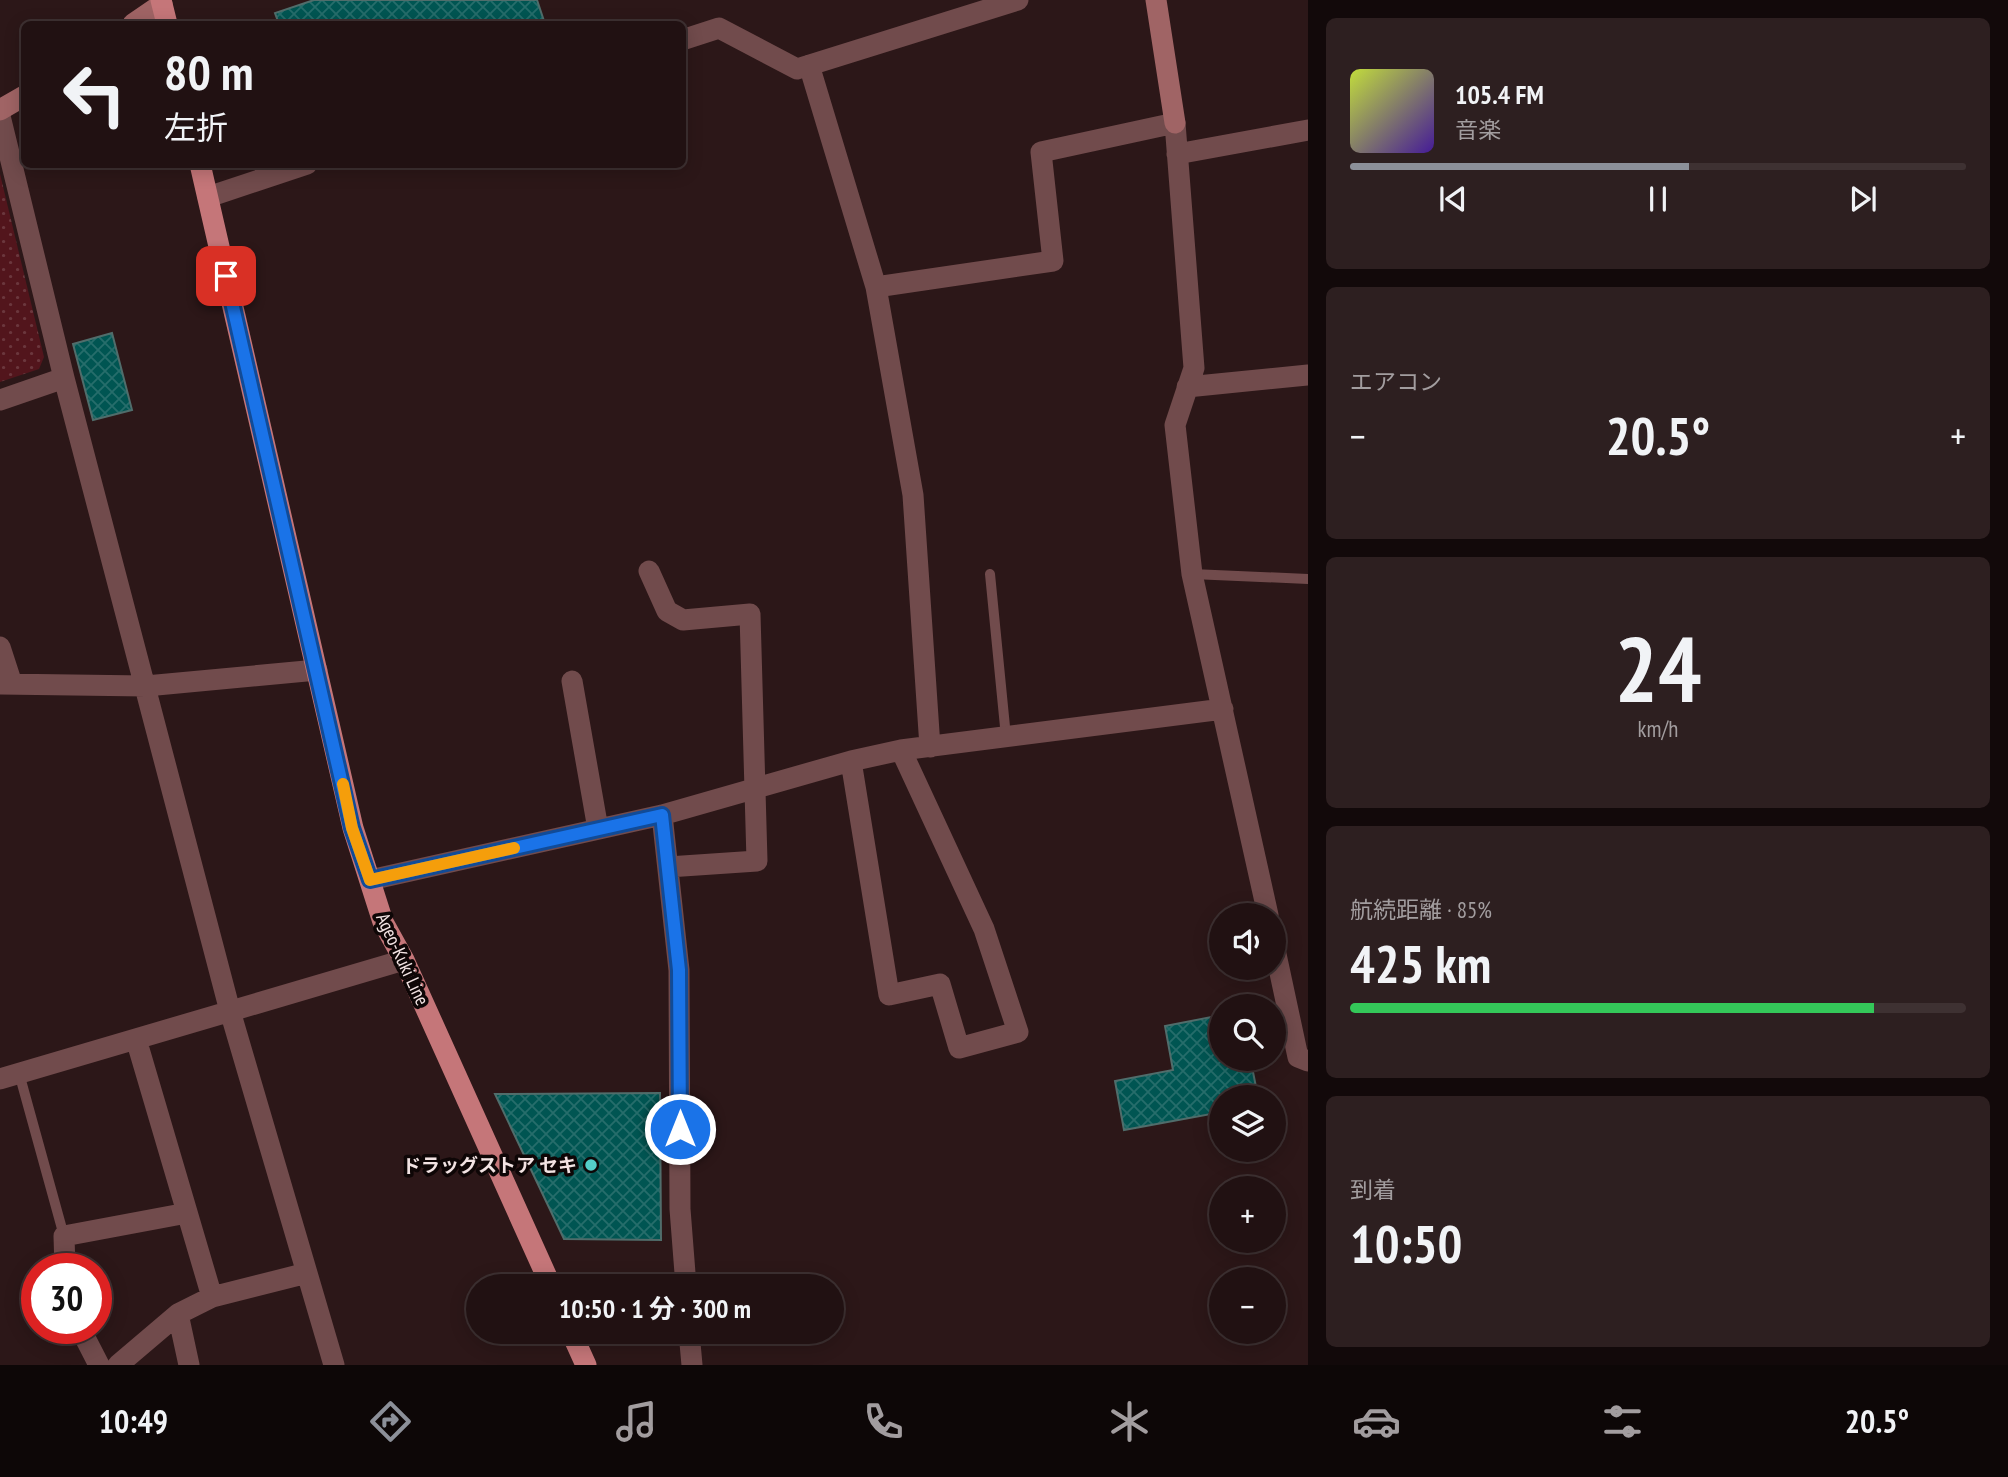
<!DOCTYPE html>
<html lang="ja">
<head>
<meta charset="utf-8">
<style>
  body { margin:0; font-family:"PT Sans Narrow","Noto Sans JP",sans-serif; background:#2d1f20; color:#f1f3f6; height:100vh; display:flex; flex-direction:column; font-size:26px; white-space:nowrap }
  * { box-sizing:border-box; margin:0 }
  p { font-size:23px; color:#a29d9f }
  .icon { flex:none; width:38px; height:38px; fill:none; stroke:currentColor; stroke-width:2; stroke-linecap:round; stroke-linejoin:round }
  .map { position:relative; flex:1; overflow:hidden }
  .details { display:flex; flex-direction:column; gap:18px; padding:18px; background:#12090a; width:700px }
  .details>* { flex:none }
  .guide { position:absolute; left:21px; top:21px; width:665px; height:147px; border-radius:10px; box-shadow:0 4px 18px #0003,0 0 0 2px #3e3132; background:#211112; color:#f1f3f6; overflow:hidden }
  .fabs { position:absolute; left:1209px; top:903px; display:grid; gap:14px }
  .fabs a { display:grid; place-items:center; width:77px; height:77px; border-radius:50%; background:#211112; box-shadow:0 4px 18px #0003,0 0 0 2px #3e3132; font-size:35px }
  .speed { position:absolute; left:21px; top:1253px; display:flex; gap:14px; font-size:35px; font-weight:700; text-align:center }
  .speed>* { display:grid; place-content:center; width:91px; height:91px; border-radius:50%; background:#211112; box-shadow:0 4px 18px #0003,0 0 0 2px #3e3132; line-height:1 }
  .speed .limit { border:10px solid #d22; background:#fff; color:#111 }
  .pin { position:absolute; display:grid; place-items:center; width:60px; height:60px; color:#fff; margin:-30px; border-radius:14px; box-shadow:0 4px 10px #0006 }
  .me { position:absolute; width:77px; margin:-38px; rotate:0deg; stroke-linejoin:round; filter:drop-shadow(0 0 5px #0008) }
  .turn { display:flex; align-items:center; gap:24px; height:147px; padding:0 28px; font-size:32px }
  .turn .icon { width:91px; height:91px; stroke-width:2.5 }
  .turn b { display:block; font-size:49px; line-height:60px }
  .big { font-size:52px; font-weight:700; line-height:1.1 }
  .details .tile { flex:1; display:flex; flex-direction:column; justify-content:center; gap:10px; min-width:0; padding:0 24px; border-radius:10px; background:#2d1f20 }
  .details .dial { align-items:center; gap:0 }
  .dial b { font-size:91px; line-height:1 }
  .song { display:flex; align-items:center; gap:21px }
  .cover { width:84px; height:84px; border-radius:10px; background:linear-gradient(135deg,hsl(70 70% 55%),hsl(260 70% 35%)) }
  .played { height:7px; border-radius:4px; background:linear-gradient(90deg,#8c9099 55%,#3e3132 55%) }
  .keys { display:flex; justify-content:space-around; direction:ltr }
  .heat { display:flex; justify-content:space-between; align-items:center; font-size:38px; direction:ltr }
  .charge { height:10px; border-radius:5px; background:linear-gradient(90deg,#34c759 85%,#3e3132 0) }
  .trip { position:absolute; left:466px; top:1274px; width:378px; height:70px; border-radius:35px; background:#211112; box-shadow:0 4px 18px #0003,0 0 0 2px #3e3132; font-weight:700; line-height:70px; text-align:center }
  .menu { display:flex; height:112px; justify-content:space-around; align-items:center; background:#0d0707; color:#a29d9f }
  .menu .icon { width:49px; height:49px }
  .menu .active { color:#8c9099 }
  .menu b { font-size:32px; color:#f1f3f6 }
  main { display:flex; flex:1; min-height:0 }
  .map>svg:first-child { display:block }
</style>
</head>
<body>
<main>
<div class="map">
<svg width="1308" height="1365" viewBox="0 0 1308 1365">
  <defs>
    <pattern id="park-dots" width="8" height="8" patternUnits="userSpaceOnUse" patternTransform="scale(1.75)"><rect width="8" height="8" fill="#52151c"/><path d="M2 2h.1M6 6h.1" fill="none" stroke="#6b373d" stroke-width="1.8" stroke-linecap="round"/></pattern>
    <pattern id="building-cross-hatch" width="8" height="8" patternUnits="userSpaceOnUse" patternTransform="scale(1.75)"><rect width="8" height="8" fill="#005552"/><path d="M0 0l8 8M0 8l8-8" fill="none" stroke="#266d6b"/></pattern>
  </defs>
  <rect width="100%" height="100%" fill="#2c1718"/>
  <!-- park -->
  <path fill="url(#park-dots)" d="M0 174 44 357 39 369 0 382Z"/>
  <!-- building -->
  <path fill="url(#building-cross-hatch)" stroke="#506d6b" stroke-width="2" d="M314 0H537L545 24H279L275 13Z
    M112 333 132 410 93 420 73 344Z
    M1222 1015V1059H1268L1269 1064 1252 1067 1258 1097H1222V1112L1124 1130 1115 1081 1173 1070 1165 1026Z
    M660 1093 661 1240 564 1239 495 1094Z"/>
  <g fill="none" stroke-linecap="round" stroke-linejoin="round">
    <!-- lane -->
    <path stroke="#714b4c" stroke-width="10" d="M990 574 1006 737
      M1192 574 1308 579
      M19 1073 64 1236"/>
    <!-- street -->
    <path stroke="#714b4c" stroke-width="21" d="M682 40 719 28 797 69 1018 0
      M809 65 876 287 913 495 930 747
      M0 116 64 378 230 1011 334 1365
      M1177 154 1308 130
      M208 197 307 164
      M876 287 1053 261 1041 152 1175 123 1194 368 1175 425 1192 574 1268 915
      M1187 387 1308 375
      M0 400 64 378
      M649 571 667 611 683 620 750 614 757 861 668 867
      M0 647 12 684
      M572 681 598 829
      M0 684 146 686 317 670
      M851 761 889 995 940 984 959 1048 1018 1032 984 929 901 750
      M662 815 679 970 680 1209 686 1286
      M370 880 662 815 851 761 901 750 1223 709
      M1274 945 1298 1057 1308 1061
      M136 1039 212 1297
      M0 1079 404 960
      M65 1269 64 1236 187 1213
      M178 1314 189 1365
      M80 1328 99 1365
      M689 1332 692 1365
      M118 1365 178 1314 212 1297 307 1273"/>
    <!-- secondary -->
    <path stroke="#a06465" stroke-width="21" d="M1156 0 1175 123
      M133 24 162 4
      M0 110 24 96"/>
    <!-- primary -->
    <path stroke="#c57679" stroke-width="21" d="M161 0 167 24
      M200 164 353 828 383 922 404 960 551 1286
      M571 1332 586 1365"/>
  </g>
  <g fill="none" stroke-linecap="round" stroke-linejoin="round">
    <!-- route casing -->
    <g stroke="#114b97" stroke-width="18">
      <path id="route" d="M226 276 352 828 370 880 662 815 679 970 680 1129"/>
    </g>
    <!-- route -->
    <use href="#route" stroke="#1a73e8" stroke-width="12"/>
    <!-- slow -->
    <path stroke="#f59e0b" stroke-width="12" d="M343 784 352 828 370 880 514 848"/>
  </g>
  <!-- markers -->
  <circle fill="#54cdc8" stroke="#0e0606" stroke-width="2.5" cx="591" cy="1165" r="7"/>
  <g text-anchor="middle" stroke-width="7" stroke-linejoin="round" paint-order="stroke">
    <!-- street labels -->
    <g font-size="19" fill="#f2e3e3" stroke="#0e0606">
      <text transform="translate(403 959) rotate(65)" y="7">Ageo-Kuki Line</text>
    </g>
    <!-- poi labels -->
    <g font-size="19" font-weight="bold" fill="#f2e3e3" stroke="#0e0606" text-anchor="end">
      <text x="577" y="1172">ドラッグストア セキ</text>
    </g>
  </g>
</svg>
<div class="fabs">
<a><svg class="icon" aria-label="sound" viewBox="0 0 24 24"><path d="M4 9h4l5-4v14l-5-4H4zM17 9q2 3 0 6"/></svg></a>
<a><svg class="icon" aria-label="search" viewBox="0 0 24 24"><circle cx="10" cy="10" r="6"/><path d="M15 15l6 6"/></svg></a>
<a><svg class="icon" aria-label="layers" viewBox="0 0 24 24"><path d="M12 4l9 5-9 5-9-5zM3 14l9 5 9-5"/></svg></a>
<a>+</a>
<a>−</a>
</div>
<div class="speed"><div class="limit">30</div></div>
<div class="pin" style="left:226px;top:276px;background:#d93025"><svg class="icon" aria-label="arrive" viewBox="0 0 24 24"><path d="M6 21V4h12l-3 4 3 4H6"/></svg></div>
<svg class="me" style="left:680px;top:1129px" viewBox="-20 -20 40 40"><circle r="17" fill="#1a73e8" stroke="#fff" stroke-width="3"/><path d="M0-11L8 9 0 5-8 9z" fill="#fff"/></svg>
<div class="trip">10:50 · 1 分 · 300 m</div>
<div class="guide">
<div class="turn"><svg class="icon" aria-label="left" viewBox="0 0 24 24"><path d="M17 20v-9H6M10 6l-5 5 5 5"/></svg><div><b>80 m</b>左折</div></div>
</div>
</div>
<section class="details">
<div class="tile">
<div class="song"><i class="cover"></i><div><b>105.4 FM</b><p>音楽</p></div></div>
<div class="played"></div>
<div class="keys"><svg class="icon" aria-label="previous" viewBox="0 0 24 24"><path d="M18 5L8 12l10 7zM5 5v14"/></svg><svg class="icon" aria-label="pause" viewBox="0 0 24 24"><path d="M8 5v14M16 5v14"/></svg><svg class="icon" aria-label="next" viewBox="0 0 24 24"><path d="M6 5l10 7-10 7zM19 5v14"/></svg></div>
</div>
<div class="tile"><p>エアコン</p>
<div class="heat"><a>−</a><b class="big">20.5°</b><a>+</a></div>
</div>
<div class="tile dial"><b>24</b><p>km/h</p></div>
<div class="tile"><p>航続距離 · 85%</p><b class="big">425 km</b><div class="charge"></div></div>
<div class="tile"><p>到着</p><b class="big">10:50</b></div>
</section>
</main>
<nav class="menu">
<b>10:49</b>
<svg class="icon active" aria-label="directions" viewBox="0 0 24 24"><path d="M12 3l9 9-9 9-9-9zM9 14v-3h6M13 9l2 2-2 2"/></svg>
<svg class="icon" aria-label="music" viewBox="0 0 24 24"><path d="M9 18V5l10-2v13"/><circle cx="6" cy="18" r="3"/><circle cx="16" cy="16" r="3"/></svg>
<svg class="icon" aria-label="phone" viewBox="0 0 24 24"><path d="M5 4h4l2 5-3 2q2 4 5 5l2-3 5 2v4C11 20 4 13 5 4z"/></svg>
<svg class="icon" aria-label="climate" viewBox="0 0 24 24"><path d="M12 3v18M4 7l16 10M4 17L20 7"/></svg>
<svg class="icon" aria-label="car" viewBox="0 0 24 24"><path d="M5 17H2v-5l4-1 3-4h7l3 4 3 1v5h-3M9 17h6M6 11h13"/><circle cx="7" cy="17" r="2"/><circle cx="17" cy="17" r="2"/></svg>
<svg class="icon" aria-label="filters" viewBox="0 0 24 24"><path d="M4 7h16M4 17h16"/><circle cx="9" cy="7" r="2"/><circle cx="15" cy="17" r="2"/></svg>
<b>20.5°</b>
</nav>
</body>
</html>
